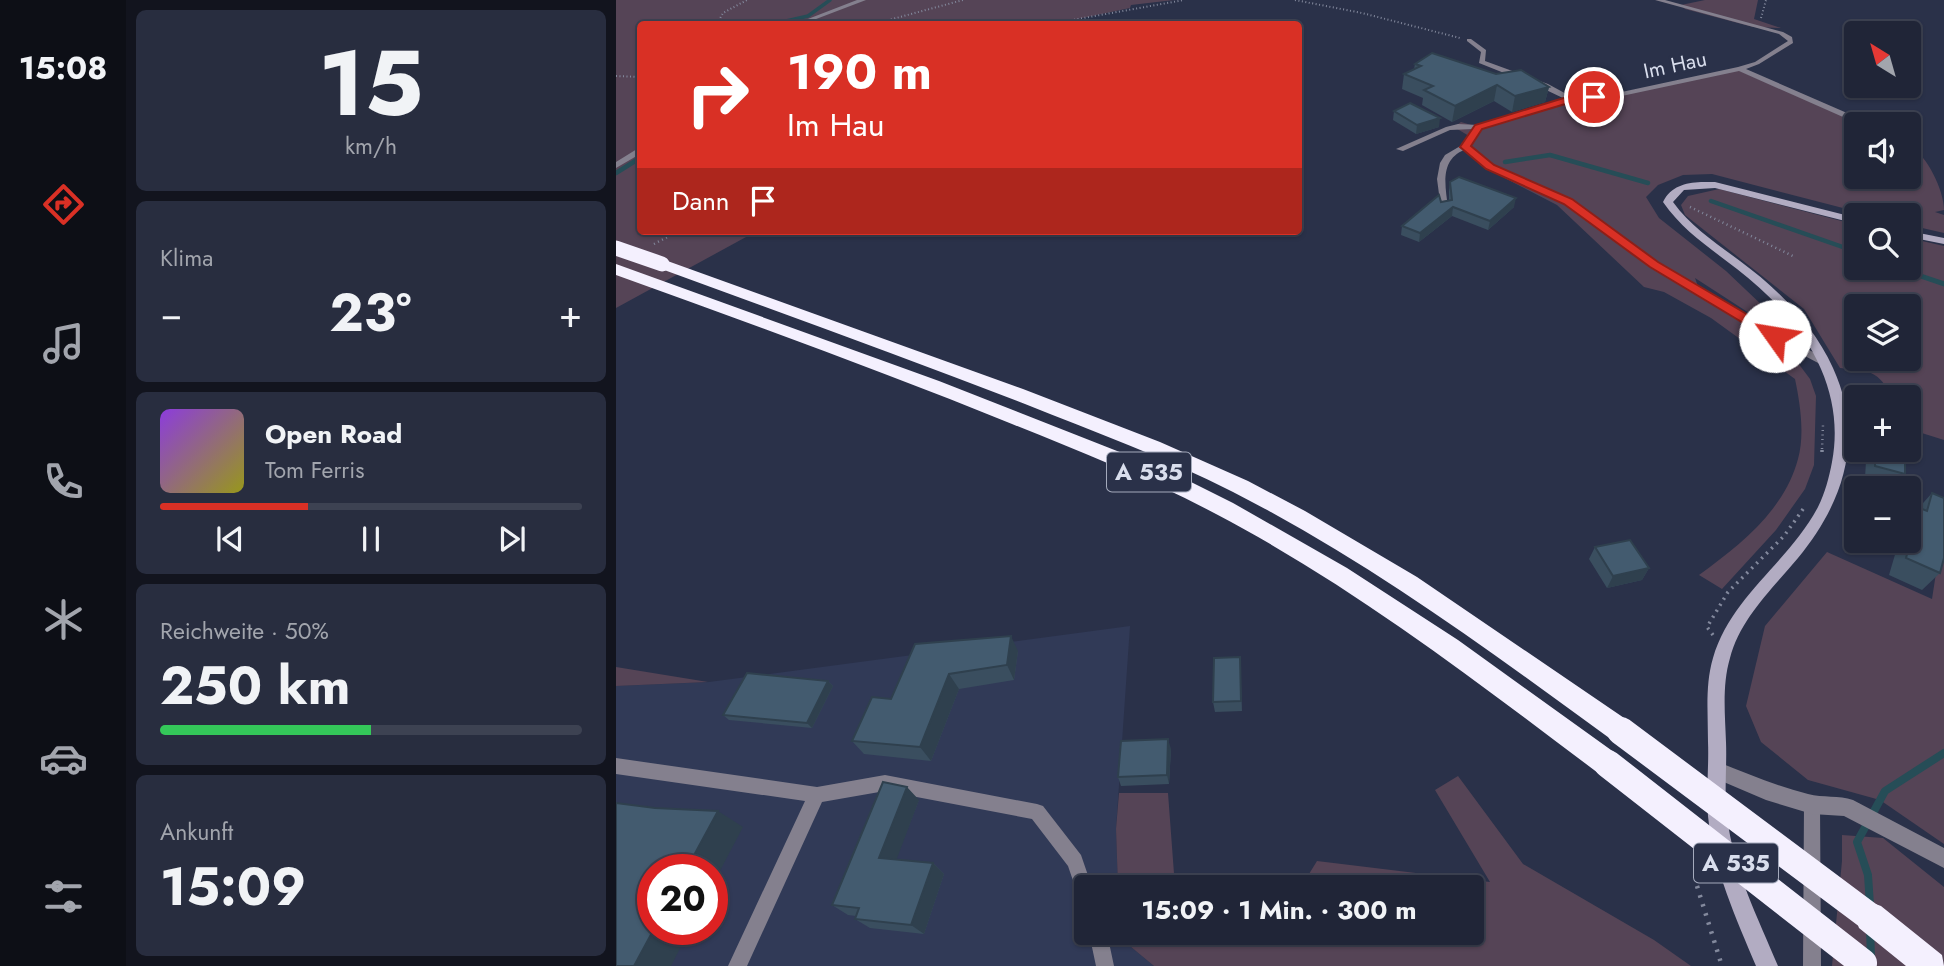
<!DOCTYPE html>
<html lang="de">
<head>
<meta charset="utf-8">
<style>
  body { margin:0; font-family:Jost,sans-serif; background:#282d3f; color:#f1f3f6; height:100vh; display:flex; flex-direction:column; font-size:26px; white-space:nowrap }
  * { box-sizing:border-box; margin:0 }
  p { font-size:23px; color:#a2a5ad }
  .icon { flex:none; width:38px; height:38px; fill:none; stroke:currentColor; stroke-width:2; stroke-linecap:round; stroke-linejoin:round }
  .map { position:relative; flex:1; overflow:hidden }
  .panel { display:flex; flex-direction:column; gap:10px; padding:10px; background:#12141e; width:490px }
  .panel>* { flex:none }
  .guide { position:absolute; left:21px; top:21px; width:665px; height:214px; border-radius:7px; box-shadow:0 2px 5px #0004,0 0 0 2px #3d4252; background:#d93025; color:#fff; overflow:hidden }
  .needle { width:46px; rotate:323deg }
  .tools { position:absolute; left:1228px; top:21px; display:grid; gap:14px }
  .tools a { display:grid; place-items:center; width:77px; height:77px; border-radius:7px; background:#202537; box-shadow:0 2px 5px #0004,0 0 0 2px #3d4252; font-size:35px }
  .speed { position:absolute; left:21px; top:854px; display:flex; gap:14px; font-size:35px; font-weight:700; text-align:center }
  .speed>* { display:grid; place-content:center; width:91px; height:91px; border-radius:50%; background:#202537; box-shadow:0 2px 5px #0004,0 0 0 2px #3d4252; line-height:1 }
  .speed .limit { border:10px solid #d22; background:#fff; color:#111 }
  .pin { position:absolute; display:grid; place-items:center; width:60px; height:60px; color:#fff; margin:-30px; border:4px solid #fff; border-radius:50%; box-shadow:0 2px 7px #0007 }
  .me { position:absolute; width:77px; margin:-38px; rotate:302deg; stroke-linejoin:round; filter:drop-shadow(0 0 5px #0008) }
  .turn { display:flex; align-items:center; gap:24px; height:147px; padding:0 35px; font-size:32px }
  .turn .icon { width:91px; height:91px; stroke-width:2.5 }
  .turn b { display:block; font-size:49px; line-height:60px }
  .then { display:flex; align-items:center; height:66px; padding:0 35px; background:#0003; gap:14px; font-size:26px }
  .big { font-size:52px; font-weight:700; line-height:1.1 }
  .panel .widget { flex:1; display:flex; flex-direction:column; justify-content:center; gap:10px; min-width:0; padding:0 24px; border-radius:10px; background:#282d3f }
  .panel .dial { align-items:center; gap:0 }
  .dial b { font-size:91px; line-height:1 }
  .song { display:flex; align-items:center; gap:21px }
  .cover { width:84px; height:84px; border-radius:10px; background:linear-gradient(135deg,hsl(270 70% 55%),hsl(60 70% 35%)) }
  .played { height:7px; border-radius:4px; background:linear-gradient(90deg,#d93025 35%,#3d4252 35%) }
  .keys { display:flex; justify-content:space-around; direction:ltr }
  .heat { display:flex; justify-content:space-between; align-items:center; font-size:38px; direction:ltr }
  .charge { height:10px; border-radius:5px; background:linear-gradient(90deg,#34c759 50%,#3d4252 0) }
  .trip { position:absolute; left:458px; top:875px; width:410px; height:70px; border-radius:7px; background:#202537; box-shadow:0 2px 5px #0004,0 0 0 2px #3d4252; font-weight:700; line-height:70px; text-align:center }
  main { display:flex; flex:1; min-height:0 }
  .tabs { display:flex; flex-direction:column; width:126px; justify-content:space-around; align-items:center; background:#0d0f16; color:#a2a5ad }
  .tabs .icon { width:49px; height:49px }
  .tabs .active { color:#d93025 }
  .tabs b { font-size:32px; color:#f1f3f6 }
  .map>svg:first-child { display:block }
</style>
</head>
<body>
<main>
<nav class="tabs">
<b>15:08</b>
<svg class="icon active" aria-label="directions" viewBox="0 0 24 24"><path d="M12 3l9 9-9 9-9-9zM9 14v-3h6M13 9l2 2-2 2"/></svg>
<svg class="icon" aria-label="music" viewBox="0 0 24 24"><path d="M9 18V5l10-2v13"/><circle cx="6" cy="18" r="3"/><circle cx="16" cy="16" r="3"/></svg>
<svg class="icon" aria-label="phone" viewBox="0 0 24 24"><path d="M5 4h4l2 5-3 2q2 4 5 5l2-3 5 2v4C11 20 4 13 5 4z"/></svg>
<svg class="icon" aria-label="climate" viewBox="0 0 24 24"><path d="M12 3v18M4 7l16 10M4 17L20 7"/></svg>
<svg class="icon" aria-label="car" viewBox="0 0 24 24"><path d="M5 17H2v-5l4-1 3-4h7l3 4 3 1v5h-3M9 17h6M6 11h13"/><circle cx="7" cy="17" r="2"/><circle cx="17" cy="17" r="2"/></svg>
<svg class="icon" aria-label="filters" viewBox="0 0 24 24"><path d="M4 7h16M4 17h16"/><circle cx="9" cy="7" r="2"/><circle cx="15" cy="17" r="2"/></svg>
</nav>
<section class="panel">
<div class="widget dial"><b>15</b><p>km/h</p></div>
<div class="widget"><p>Klima</p>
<div class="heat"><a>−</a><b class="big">23°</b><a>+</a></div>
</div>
<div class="widget">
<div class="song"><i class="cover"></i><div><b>Open Road</b><p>Tom Ferris</p></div></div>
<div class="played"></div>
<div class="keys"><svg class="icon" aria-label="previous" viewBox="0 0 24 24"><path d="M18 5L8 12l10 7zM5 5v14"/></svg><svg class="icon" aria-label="pause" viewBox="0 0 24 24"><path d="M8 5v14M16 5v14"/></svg><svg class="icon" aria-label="next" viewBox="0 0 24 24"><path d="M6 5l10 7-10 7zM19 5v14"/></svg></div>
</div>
<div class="widget"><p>Reichweite · 50%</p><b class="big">250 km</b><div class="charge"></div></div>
<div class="widget"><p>Ankunft</p><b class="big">15:09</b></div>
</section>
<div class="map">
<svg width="1328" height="966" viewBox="0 0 1328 966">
  <rect width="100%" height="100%" fill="#2a3149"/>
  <!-- built -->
  <path fill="#313a57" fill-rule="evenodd" d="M514 626 500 829 502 887H471V933H503V937L538 966H0V686L93 682ZM37 870H96V929H37Z"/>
  <!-- green -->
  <path fill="#554456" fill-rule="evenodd" d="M0 0H558L515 5 514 8 438 24H24V231H141L0 308Z
    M1089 0H1142L1138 19 1165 28 1137 27 1069 9 1065 5Z
    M1122 70 1245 124H1241V177H1293V146C1311 154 1328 191 1328 210L1319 212 1328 215V233L1293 225V215H1254L1096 174 1067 175 1042 185 1030 197 1043 218 1110 271 1169 327 1175 340 1079 278 1084 292 1173 351 1194 379 1200 396 1198 465 1189 489 1160 530 1106 589 1083 575C1124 545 1168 511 1182 459 1189 434 1184 403 1179 379L1095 318 1048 292 1028 287 941 205 871 169 845 143 858 139 838 127 845 122 862 127 870 122 950 102 1001 96Z
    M1103 189 1241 225V268H1293V238L1328 246V440L1293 429V397H1276C1262 370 1254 371 1224 368L1188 309 1069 215 1065 205 1072 196ZM1241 306H1293V359H1241Z
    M1328 521V844L1264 800 1192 780 1145 742 1130 706 1149 626 1211 552 1316 599Z
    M0 667 92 682 0 686Z
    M842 776 907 864 1038 940 1075 966H538L503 937V933H856V887H685L701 861 874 882 819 790Z
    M503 793H552L559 887H502L500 829Z
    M1226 835 1267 838 1328 887V966H1216L1226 861Z"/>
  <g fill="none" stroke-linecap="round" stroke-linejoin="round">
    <!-- stream-far3 -->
    <path stroke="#264d57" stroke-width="3.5" d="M157 24 192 16 214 0"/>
    <!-- stream-far2 -->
    <path stroke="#264d57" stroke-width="4.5" d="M889 162 934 155 1032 183
      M0 173 24 158
      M1095 201 1241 252"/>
    <!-- stream-far1 -->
    <path stroke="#264d57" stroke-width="5" d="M1281 268 1328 284"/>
    <!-- stream -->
    <path stroke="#264d57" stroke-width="8" d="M1254 905 1252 875 1241 842 1269 791 1328 753
      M1254 929 1255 957"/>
    <!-- path-far3 -->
    <path stroke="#83899d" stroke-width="2" stroke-dasharray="1 2.5" stroke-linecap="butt" d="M679 0 746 13 844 38
      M1145 18 1150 0
      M101 24 107 13 131 0
      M258 24 347 0
      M434 24 568 0
      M0 76 24 77"/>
    <!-- path-far2 -->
    <path stroke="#83899d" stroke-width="2.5" stroke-dasharray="1 3.5" stroke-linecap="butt" d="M1074 207 1177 256
      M38 244 63 231
      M1206 449 1207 425"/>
    <!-- path-far1 -->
    <path stroke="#83899d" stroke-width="3.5" stroke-dasharray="2 5" stroke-linecap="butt" d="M1206 452V447
      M1097 635 1091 627 1112 592 1168 536 1190 505"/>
    <!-- path -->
    <path stroke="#83899d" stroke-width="4.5" stroke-dasharray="2.5 7" stroke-linecap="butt" d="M1081 886 1105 963"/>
    <!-- lane -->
    <path fill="#84808e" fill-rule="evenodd" d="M241 0H250L187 24H179Z
      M1039 0H1049L1167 32 1176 37 1177 43 1143 64 1130 69 1231 113 1278 115 1282 117 1278 119 1227 117 1123 71 1001 97 956 101 865 129 853 146 877 165 955 200 1041 262 1163 334 1212 360 1213 362 1212 364H1204L1155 338 1035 266 949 204 871 169 848 150C824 160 829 185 832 207L825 209 821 179 824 163 829 155 846 145 857 129 834 130 787 151 780 149 830 127 842 124 862 125 949 99 926 88 863 63 865 52 851 41V39H855L870 50 869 61 932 84 956 97 1001 93 1122 67 1139 62 1172 41 1163 34Z
      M21 149H24V154L0 168V162Z
      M0 758 201 787 269 775 421 804 427 806 465 855 476 887H471V907L465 904 452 866 416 819 269 791 206 802 131 966H112L189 801 0 774Z
      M1196 797 1202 799 1204 805 1205 966H1187L1188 805 1190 799Z
      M473 933H491L498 966H480Z"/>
    <!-- street -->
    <path fill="#84808e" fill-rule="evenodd" d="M1102 762C1132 774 1161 786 1192 794 1207 798 1223 795 1237 800L1328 848V868L1228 816 1196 814 1150 800 1096 777 1093 771 1096 765Z"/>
    <!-- secondary -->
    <path fill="#b2acc2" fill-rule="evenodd" d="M1085 182H1099L1241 218V224L1099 188 1068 190 1057 202C1075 227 1100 243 1124 261 1162 289 1197 324 1217 368 1249 438 1228 502 1182 558 1156 589 1124 619 1114 658 1106 685 1109 714 1110 742 1111 767 1108 792 1111 816 1117 869 1142 918 1162 966H1140C1120 918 1097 868 1092 816 1090 791 1093 766 1092 742 1092 714 1089 685 1097 658 1115 596 1173 562 1202 507 1209 493 1213 478 1216 462 1222 430 1218 399 1205 369 1188 328 1155 296 1121 269 1094 248 1067 231 1047 202 1055 186 1069 183 1085 182Z
      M1293 231 1328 238V244L1293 237Z"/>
    <!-- highway -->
    <path fill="#f4f0fe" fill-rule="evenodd" d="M46 259 407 389 544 442 632 481 689 511 801 577 1014 722 1018 731 1014 740 1005 744 996 740C874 651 752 561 617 492 550 458 479 432 409 404 287 357 163 312 40 267L38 264Z
      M0 264 323 381 557 473 617 503 731 568 842 640 1002 755 1006 764 1002 773 992 777 982 773C860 681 737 586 600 514 534 479 465 452 396 424 265 371 133 323 0 275Z
      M1254 902 1265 906 1326 955 1328 966H1290L1243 928 1239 917 1243 906Z"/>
    <!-- highway-bridge-far1 -->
    <path stroke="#f4f0fe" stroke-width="15" d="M0 248 46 264"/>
    <!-- highway-bridge -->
    <path stroke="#f4f0fe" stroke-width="28" d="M1005 731 1254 917
      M992 764 1247 963"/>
  </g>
  <!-- wall -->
  <path fill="#3a4e5f" d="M799 64 880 74 933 87 929 102 896 112 878 101 836 122 806 105 807 98 786 89 788 74 798 69Z
    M778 111 823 127 800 134 777 120Z
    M834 182 898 207 872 230 836 216 803 242 785 235 786 226 825 202 833 200V191Z
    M1259 450 1289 474 1279 486 1249 478 1250 461Z
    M1316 493 1324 573 1306 590 1273 575 1283 541H1293V520L1299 514 1300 511Z
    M979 547 1033 568 1026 580 991 588 973 559Z
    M299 644 402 651 398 680 343 689 315 761 248 754 236 741 275 699Z
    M624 657 626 711 599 712 597 702Z
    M212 681 217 686 196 728 113 720 107 715Z
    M555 749 553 784 505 786 502 777Z
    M303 800 280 859 317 863 328 874 308 934 254 928 239 919 240 916 232 915 216 905Z"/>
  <!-- shaded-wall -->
  <path fill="#2f404e" d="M881 85 878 101 836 122 839 106Z
    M933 87 929 102 896 112 899 96Z
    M824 118 823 127 800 134 801 125Z
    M900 198 898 207 872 230 874 221Z
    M837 207 836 216 803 242 804 233Z
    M1033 568 1026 580 991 588 997 576Z
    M395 636 402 651 398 680 391 665Z
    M333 674 343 689 315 761 304 747Z
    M212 681 217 686 196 728 191 723Z
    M552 739 555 749 553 784 551 775Z
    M291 787 303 800 277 869 263 858Z
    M102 811 127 827 96 886V870H70Z
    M317 863 328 874 308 934 295 925Z
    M38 929H74L55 966H18Z"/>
  <!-- building -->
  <path fill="#435b6f" stroke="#2f404e" stroke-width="2" d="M816 53 880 74 905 70 933 87 899 96 881 85 839 106 808 90 817 86 788 74 805 66 799 64Z
    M794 103 824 118 801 125 778 111Z
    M843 177 900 198 874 221 837 207 804 233 786 226 823 195 825 202 836 200 834 182Z
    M1259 450 1289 458V474L1259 466Z
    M1316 493 1328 498V558L1324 573 1290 558 1304 508 1311 511Z
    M1014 540 1033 568 997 576 979 547Z
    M395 636 391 665 333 674 304 747 236 741 256 697 275 699 299 644Z
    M624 657 625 701 597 702 598 658Z
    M131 673 212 681 191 723 107 715Z
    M552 739 551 775 502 777 505 741Z
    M267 782 291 787 263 858 317 863 295 925 239 919 243 908 216 905Z
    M0 803 39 808 102 811 70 870H37V929H38L18 966H0Z"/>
  <!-- route -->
  <path fill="#d93025" stroke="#8d1f18" stroke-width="2" d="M978 94 982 97 981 99 956 102 866 129 855 146 878 165 956 199 1042 262 1163 333V339H1154L1034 267 948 204 870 169 844 147 859 125 951 97Z"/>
  <g text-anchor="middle" stroke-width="5" stroke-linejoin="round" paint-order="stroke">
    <!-- far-street labels -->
    <g font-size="21" fill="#d9deed" stroke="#2a3149">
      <text transform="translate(1059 65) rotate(-12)" y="7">Im Hau</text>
    </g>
    <!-- shield labels -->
    <g fill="#2a3149" stroke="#a4aabc" stroke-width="2">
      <rect x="491" y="452.5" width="84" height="39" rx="5"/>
      <rect x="1078" y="843.5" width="84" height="39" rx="5"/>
    </g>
    <g font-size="23" font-weight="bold" fill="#d9deed">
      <text x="533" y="480">A 535</text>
      <text x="1120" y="871">A 535</text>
    </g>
  </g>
</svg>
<div class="tools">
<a><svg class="needle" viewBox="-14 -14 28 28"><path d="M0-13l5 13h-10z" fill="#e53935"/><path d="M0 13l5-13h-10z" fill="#a2a5ad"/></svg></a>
<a><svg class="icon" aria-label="sound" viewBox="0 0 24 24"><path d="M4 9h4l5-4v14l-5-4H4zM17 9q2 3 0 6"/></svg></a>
<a><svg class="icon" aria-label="search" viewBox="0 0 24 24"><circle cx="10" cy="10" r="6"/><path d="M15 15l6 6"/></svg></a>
<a><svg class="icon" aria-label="layers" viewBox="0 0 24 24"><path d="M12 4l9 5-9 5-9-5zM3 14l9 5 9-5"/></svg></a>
<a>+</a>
<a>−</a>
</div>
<div class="speed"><div class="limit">20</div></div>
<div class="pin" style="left:978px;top:97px;background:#d93025"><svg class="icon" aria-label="arrive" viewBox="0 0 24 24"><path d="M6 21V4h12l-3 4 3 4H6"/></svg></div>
<svg class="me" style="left:1159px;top:336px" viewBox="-20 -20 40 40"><circle r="19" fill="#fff"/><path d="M0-13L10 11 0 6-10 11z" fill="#d93025"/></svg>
<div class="trip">15:09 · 1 Min. · 300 m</div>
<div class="guide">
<div class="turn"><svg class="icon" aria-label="right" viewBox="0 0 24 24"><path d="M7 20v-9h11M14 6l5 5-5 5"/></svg><div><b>190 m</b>Im Hau</div></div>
<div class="then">Dann<svg class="icon" aria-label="arrive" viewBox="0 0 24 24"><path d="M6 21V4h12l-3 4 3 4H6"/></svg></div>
</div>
</div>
</main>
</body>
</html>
